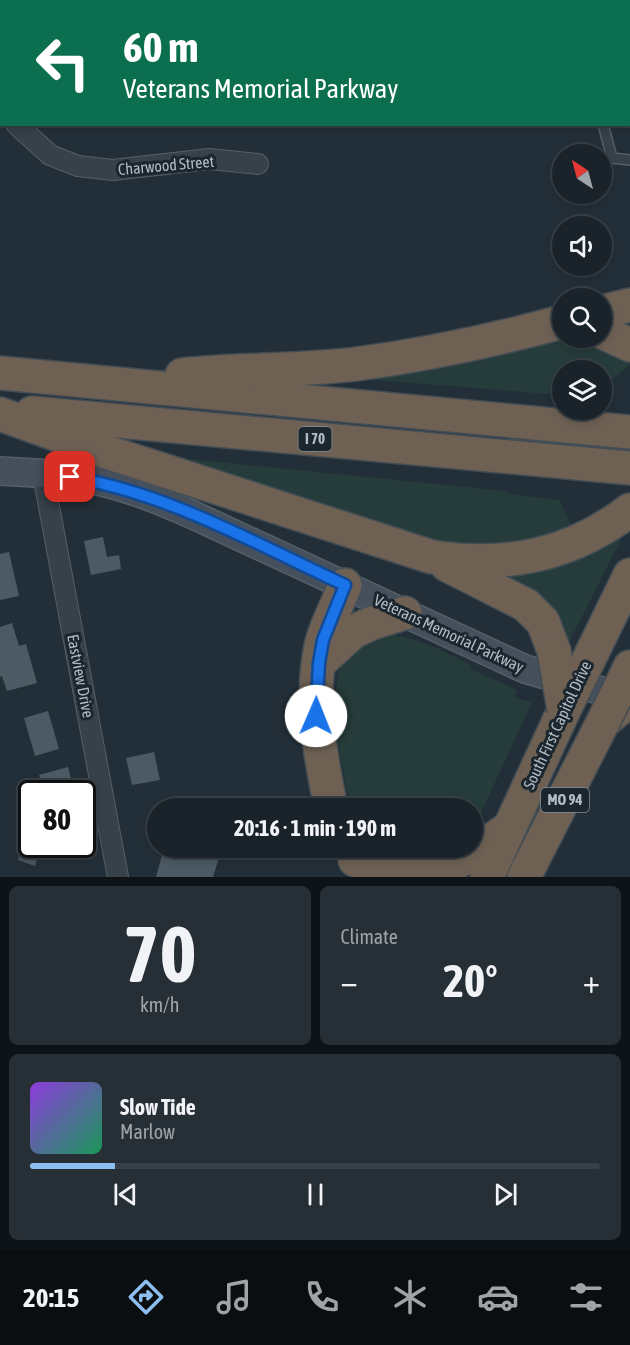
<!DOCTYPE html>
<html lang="en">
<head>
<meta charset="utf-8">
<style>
  body { margin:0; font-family:"Asap Condensed",sans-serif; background:#272f36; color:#f1f3f6; height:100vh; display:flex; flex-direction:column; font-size:22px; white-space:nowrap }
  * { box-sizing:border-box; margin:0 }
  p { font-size:20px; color:#9fa4a8 }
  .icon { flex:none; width:33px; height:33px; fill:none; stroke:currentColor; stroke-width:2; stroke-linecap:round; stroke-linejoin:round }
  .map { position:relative; height:877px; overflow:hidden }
  .details { display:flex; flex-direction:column; gap:9px; padding:9px; background:#0e1317; flex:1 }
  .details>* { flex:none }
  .hud { position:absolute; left:0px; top:0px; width:630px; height:126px; box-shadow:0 3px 9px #0003,0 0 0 2px #384047; background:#0b6e4f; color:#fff; overflow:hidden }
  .needle { width:39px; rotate:324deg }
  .fabs { position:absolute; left:552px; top:144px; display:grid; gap:12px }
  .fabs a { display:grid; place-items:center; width:60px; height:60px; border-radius:50%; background:#1a232a; box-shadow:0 3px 9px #0003,0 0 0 2px #384047; font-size:30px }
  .speed { position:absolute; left:18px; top:780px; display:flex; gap:12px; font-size:30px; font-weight:700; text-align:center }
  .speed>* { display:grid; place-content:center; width:78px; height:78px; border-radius:50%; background:#1a232a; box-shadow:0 3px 9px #0003,0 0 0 2px #384047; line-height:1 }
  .speed .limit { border:3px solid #111; border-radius:9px; background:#fff; color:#111 }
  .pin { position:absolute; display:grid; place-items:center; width:51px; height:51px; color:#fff; margin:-26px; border-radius:12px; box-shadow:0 3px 9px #0006 }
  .me { position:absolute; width:66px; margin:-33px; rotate:1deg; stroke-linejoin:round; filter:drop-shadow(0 0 4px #0008) }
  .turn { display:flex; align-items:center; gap:21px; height:126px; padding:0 24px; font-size:27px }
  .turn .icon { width:78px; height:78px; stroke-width:2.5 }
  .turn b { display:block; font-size:42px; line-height:51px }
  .big { font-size:45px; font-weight:700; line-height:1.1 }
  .details .widget { flex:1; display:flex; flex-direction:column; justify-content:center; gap:9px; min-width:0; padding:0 21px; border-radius:9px; background:#272f36 }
  .details .dial { align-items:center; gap:0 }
  .dial b { font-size:78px; line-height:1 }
  .song { display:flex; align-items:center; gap:18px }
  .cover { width:72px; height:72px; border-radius:9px; background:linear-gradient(135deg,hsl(270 70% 55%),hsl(150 70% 35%)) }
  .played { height:6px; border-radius:3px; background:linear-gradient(90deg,#8cbff0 15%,#384047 15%) }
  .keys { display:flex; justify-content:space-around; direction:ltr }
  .heat { display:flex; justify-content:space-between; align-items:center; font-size:33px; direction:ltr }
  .details .tiles { flex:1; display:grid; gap:9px; grid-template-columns:1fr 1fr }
  .widget:last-child { grid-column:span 2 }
  .trip { position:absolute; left:147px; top:798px; width:336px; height:60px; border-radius:30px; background:#1a232a; box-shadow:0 3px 9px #0003,0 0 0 2px #384047; font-weight:700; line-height:60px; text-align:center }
  .menu { display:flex; height:96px; justify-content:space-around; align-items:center; background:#0a0e11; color:#9fa4a8 }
  .menu .icon { width:42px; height:42px }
  .menu .selected { color:#8cbff0 }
  .menu b { font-size:27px; color:#f1f3f6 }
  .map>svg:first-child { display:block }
</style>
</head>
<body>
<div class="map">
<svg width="630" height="877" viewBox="0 0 630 877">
  <rect width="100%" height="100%" fill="#232f38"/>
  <!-- green -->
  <path fill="#263c3a" d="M563 340C591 341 606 346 630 360V365L602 388V370H562V395L338 377 530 343Z
    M167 457 505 491 511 494 559 500 574 529 536 542 459 549Z
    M620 538 621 539 565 650 503 577C531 575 560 567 586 556 598 551 609 543 620 538Z
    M390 635C420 638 445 652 471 665L470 669 517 690 515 698 532 702 473 830 472 808H351C343 774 320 670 354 646 361 641 381 637 390 635Z
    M375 848H456L428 861 387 855Z"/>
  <!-- building -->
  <path fill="#4c5a64" d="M103 537 107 557 119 555 121 569 91 575 84 541Z
    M9 552 19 596 0 600V554Z
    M12 623 19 646 26 644 37 683 7 691 2 676 0 677V627Z
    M48 711 59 749 35 756 24 718Z
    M154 752 160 780 132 785 126 758Z
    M68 767 75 793 45 794 39 775Z
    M83 840 86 851 64 858 60 844H82Z
    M23 843 40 848 35 866 18 860Z
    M164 848H207L221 851 213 877H156Z"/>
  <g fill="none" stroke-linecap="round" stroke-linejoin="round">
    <!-- lane casing -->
    <g stroke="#555f67" stroke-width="12">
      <path id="lane" d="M603 124 612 158 630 160"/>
    </g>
    <!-- street casing -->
    <g stroke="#555f67" stroke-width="22">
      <path id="street" d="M0 110 2 112
        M16 124 50 155 78 166 113 170 209 159 258 164
        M43 474 118 877"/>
    </g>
    <!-- secondary casing -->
    <g stroke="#555f67" stroke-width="30">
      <path id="secondary" d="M0 471C33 473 66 474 98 481 130 488 161 501 191 514L525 669 630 699"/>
    </g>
    <!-- highway casing -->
    <g stroke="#424c54" stroke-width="36">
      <path id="highway" d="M602 312 630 305
        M602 332 630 345
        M0 373 630 432
        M182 375C240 369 298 371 356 364 425 355 495 340 562 322
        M32 413 630 468
        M0 414 88 446 432 557C506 568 570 556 630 510
        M447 565 526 605 543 622 554 651
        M588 661 630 575
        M319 663 353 632 372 623 405 613
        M619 690 630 667
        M331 808C320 754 309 697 322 642 327 623 338 604 345 585
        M355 860C371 865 388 872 405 874 446 877 477 850 509 828
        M487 877 564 710
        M524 877 603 722 624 705"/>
    </g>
    <!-- lane -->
    <use href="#lane" stroke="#374149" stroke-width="9"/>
    <!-- street -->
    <use href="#street" stroke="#374149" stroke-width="20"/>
    <!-- secondary -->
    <use href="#secondary" stroke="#45505c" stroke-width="27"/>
    <!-- highway -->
    <use href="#highway" stroke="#6e6154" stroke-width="33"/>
    <!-- highway-bridge casing -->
    <g stroke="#424c54" stroke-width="36" stroke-linecap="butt">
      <path id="highway-bridge" d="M554 651 564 710
        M564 710 588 661
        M603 722 619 690"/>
    </g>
    <!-- highway-bridge -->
    <use href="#highway-bridge" stroke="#6e6154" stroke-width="33"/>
  </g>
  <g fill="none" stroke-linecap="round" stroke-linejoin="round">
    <!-- route casing -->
    <g stroke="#114b97" stroke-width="15">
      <path id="route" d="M70 477C168 493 256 544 345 585L323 640 319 663 316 716"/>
    </g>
    <!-- route -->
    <use href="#route" stroke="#1a73e8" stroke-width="10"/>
  </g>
  <g text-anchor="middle" stroke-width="6" stroke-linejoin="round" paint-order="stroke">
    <!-- shield labels -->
    <g fill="#1c262e" stroke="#858f98" stroke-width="1.5">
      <rect x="298.5" y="427" width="33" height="24" rx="4.5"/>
      <rect x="541" y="788" width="48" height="24" rx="4.5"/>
    </g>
    <g font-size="15" font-weight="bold" fill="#b2bcc5">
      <text x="315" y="444">I 70</text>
      <text x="565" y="805">MO 94</text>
    </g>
    <!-- street labels -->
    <g font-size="16" fill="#b2bcc5" stroke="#1c262e">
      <text transform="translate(166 165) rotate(-5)" y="6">Charwood Street</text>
      <text transform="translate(449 633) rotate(25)" y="6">Veterans Memorial Parkway</text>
      <text transform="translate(81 676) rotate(79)" y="6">Eastview Drive</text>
      <text transform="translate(557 725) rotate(-65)" y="6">South First Capitol Drive</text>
    </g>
  </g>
</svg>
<div class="fabs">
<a><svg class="needle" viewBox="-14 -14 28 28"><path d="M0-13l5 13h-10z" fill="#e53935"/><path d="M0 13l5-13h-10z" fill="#9fa4a8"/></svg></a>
<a><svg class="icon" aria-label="sound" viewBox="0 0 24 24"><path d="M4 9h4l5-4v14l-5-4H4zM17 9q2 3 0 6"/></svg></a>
<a><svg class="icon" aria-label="search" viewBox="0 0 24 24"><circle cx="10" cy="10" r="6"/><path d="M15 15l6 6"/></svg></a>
<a><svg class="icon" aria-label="layers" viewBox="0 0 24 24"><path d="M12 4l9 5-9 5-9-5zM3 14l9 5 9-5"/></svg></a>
</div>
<div class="speed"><div class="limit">80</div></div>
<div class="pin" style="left:70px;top:477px;background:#d93025"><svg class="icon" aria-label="arrive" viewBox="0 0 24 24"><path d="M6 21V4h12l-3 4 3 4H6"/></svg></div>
<svg class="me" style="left:316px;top:716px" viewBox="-20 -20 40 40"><circle r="19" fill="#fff"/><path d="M0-13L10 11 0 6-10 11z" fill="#1a73e8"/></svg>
<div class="trip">20:16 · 1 min · 190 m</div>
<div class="hud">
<div class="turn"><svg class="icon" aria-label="left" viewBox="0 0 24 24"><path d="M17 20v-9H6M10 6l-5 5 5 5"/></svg><div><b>60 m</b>Veterans Memorial Parkway</div></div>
</div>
</div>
<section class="details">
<div class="tiles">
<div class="widget dial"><b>70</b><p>km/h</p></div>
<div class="widget"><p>Climate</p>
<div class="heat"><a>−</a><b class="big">20°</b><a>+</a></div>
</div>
<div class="widget">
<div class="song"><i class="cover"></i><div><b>Slow Tide</b><p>Marlow</p></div></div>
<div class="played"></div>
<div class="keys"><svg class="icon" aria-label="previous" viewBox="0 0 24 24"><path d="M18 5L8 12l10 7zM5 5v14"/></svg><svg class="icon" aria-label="pause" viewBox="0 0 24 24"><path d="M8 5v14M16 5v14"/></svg><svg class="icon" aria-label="next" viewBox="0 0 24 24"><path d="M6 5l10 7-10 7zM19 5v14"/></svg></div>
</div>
</div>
</section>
<nav class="menu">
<b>20:15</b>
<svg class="icon selected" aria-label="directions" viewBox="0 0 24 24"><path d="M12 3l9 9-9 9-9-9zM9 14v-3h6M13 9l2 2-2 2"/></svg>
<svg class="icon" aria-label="music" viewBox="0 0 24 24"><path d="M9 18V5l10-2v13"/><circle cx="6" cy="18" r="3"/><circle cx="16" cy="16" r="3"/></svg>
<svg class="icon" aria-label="phone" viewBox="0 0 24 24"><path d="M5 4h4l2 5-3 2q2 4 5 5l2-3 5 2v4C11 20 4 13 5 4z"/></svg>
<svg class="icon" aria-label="climate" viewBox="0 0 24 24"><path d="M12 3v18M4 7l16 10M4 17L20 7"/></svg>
<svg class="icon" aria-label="car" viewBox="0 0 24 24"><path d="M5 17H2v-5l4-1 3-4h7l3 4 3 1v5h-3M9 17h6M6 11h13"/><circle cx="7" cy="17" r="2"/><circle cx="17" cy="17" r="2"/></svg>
<svg class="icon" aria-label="filters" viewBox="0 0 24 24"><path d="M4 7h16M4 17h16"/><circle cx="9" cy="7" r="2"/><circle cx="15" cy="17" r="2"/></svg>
</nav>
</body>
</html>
